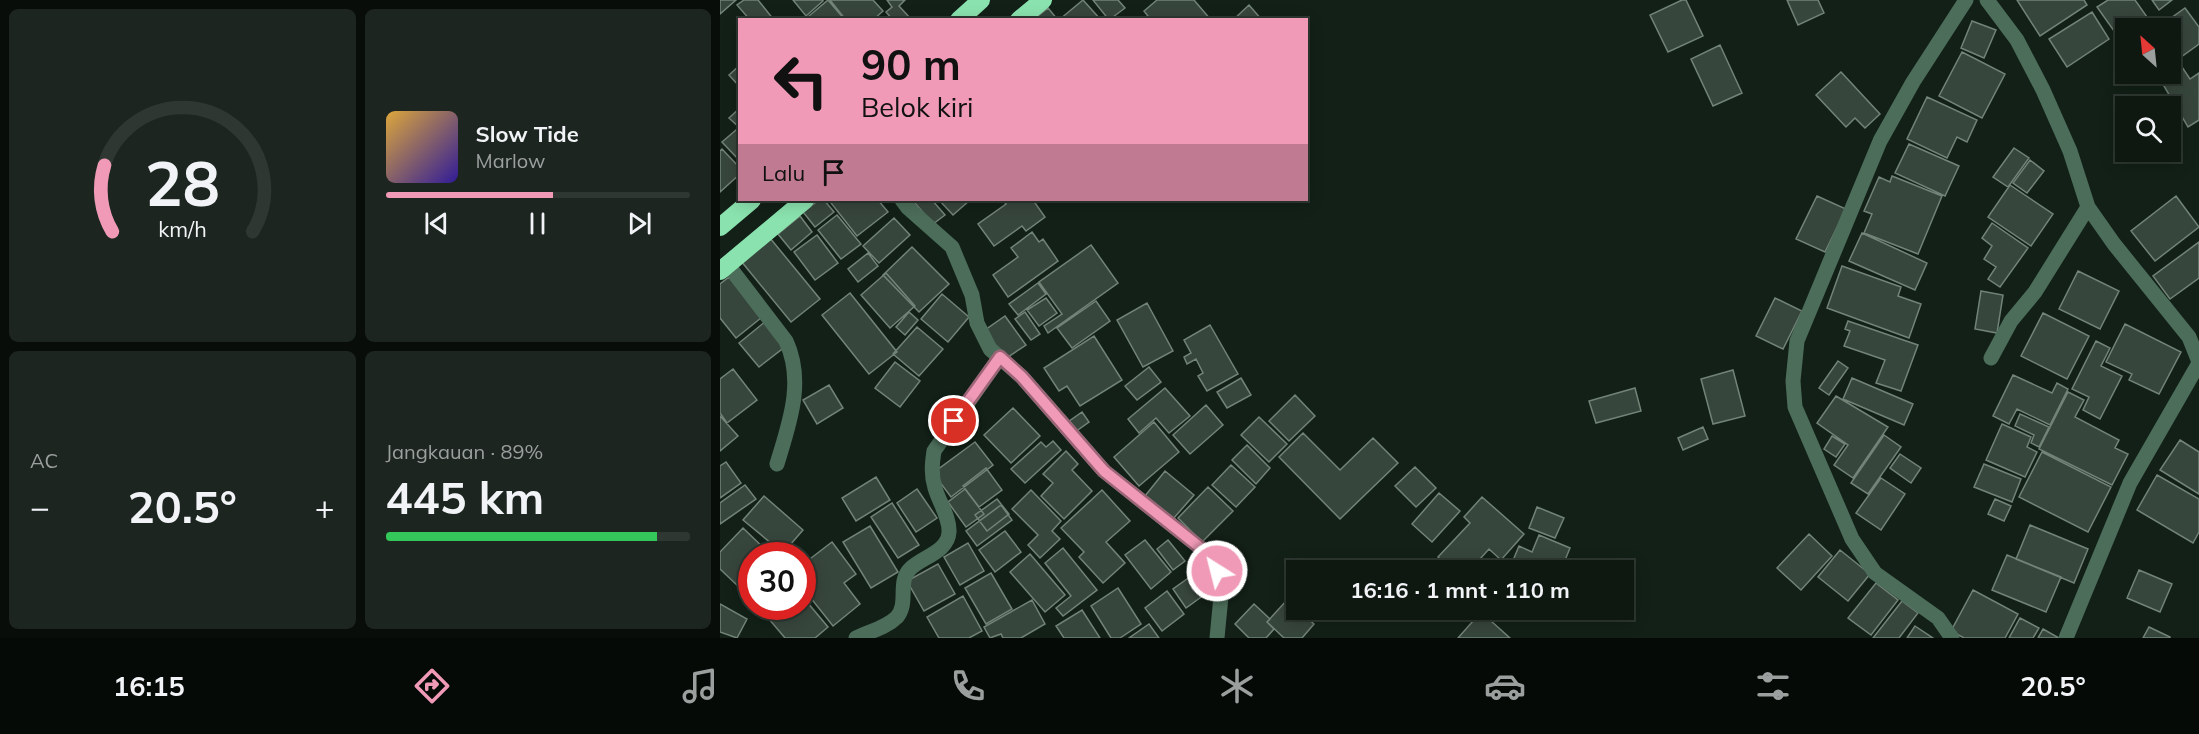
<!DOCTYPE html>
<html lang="id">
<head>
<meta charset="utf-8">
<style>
  body { margin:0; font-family:Mulish,sans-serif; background:#1c251f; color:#f1f3f6; height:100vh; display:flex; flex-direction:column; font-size:22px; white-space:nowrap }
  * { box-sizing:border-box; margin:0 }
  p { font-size:20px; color:#9ba09f }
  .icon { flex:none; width:33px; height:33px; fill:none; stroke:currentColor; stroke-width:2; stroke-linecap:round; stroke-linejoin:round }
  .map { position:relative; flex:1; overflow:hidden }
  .side { display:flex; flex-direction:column; gap:9px; padding:9px; background:#080d09; width:720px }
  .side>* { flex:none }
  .hud { position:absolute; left:18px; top:18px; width:570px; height:183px; border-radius:0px; box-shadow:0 3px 15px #0003,0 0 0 2px #2e3731; background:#f09ab7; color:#111; overflow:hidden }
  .needle { width:39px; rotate:333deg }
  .buttons { position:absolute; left:1395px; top:18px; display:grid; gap:12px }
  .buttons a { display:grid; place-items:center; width:66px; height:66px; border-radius:0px; background:#0e1811; box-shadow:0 3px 15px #0003,0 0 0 2px #2e3731; font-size:30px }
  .speed { position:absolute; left:18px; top:542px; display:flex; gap:12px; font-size:30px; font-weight:700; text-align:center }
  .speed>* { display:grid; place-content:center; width:78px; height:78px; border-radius:50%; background:#0e1811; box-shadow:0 3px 15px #0003,0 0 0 2px #2e3731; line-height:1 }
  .speed .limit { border:9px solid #d22; background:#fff; color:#111 }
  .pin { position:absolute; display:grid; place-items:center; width:51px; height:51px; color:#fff; margin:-26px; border:3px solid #fff; border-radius:50%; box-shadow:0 2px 6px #0007 }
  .me { position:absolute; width:66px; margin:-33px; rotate:324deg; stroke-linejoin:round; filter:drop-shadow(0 0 4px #0008) }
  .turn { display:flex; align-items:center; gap:21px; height:126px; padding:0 24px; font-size:27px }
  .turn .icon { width:78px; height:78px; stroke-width:2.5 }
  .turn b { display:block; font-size:42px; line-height:51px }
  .then { display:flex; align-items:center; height:57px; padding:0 24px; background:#0003; gap:12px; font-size:22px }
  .big { font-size:45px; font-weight:700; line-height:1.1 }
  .side .widget { flex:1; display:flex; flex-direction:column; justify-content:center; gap:9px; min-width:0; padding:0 21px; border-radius:9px; background:#1c251f }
  .side .dial { align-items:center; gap:0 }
  .dial svg { height:156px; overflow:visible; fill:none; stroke:#2e3731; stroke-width:7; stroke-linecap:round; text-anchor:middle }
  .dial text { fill:#f1f3f6; stroke:none }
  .song { display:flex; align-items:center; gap:18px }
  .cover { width:72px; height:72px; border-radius:9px; background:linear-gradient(135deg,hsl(40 70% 55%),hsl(250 70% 35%)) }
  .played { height:6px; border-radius:3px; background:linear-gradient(90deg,#f09ab7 55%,#2e3731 55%) }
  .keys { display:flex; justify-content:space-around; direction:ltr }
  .heat { display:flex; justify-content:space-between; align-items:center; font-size:33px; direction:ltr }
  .charge { height:9px; border-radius:4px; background:linear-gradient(90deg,#34c759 89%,#2e3731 0) }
  .side .tiles { flex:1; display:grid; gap:9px; grid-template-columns:repeat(2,1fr) }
  .trip { position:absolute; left:566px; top:560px; width:348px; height:60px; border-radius:0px; background:#0e1811; box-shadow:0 3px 15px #0003,0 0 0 2px #2e3731; font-weight:700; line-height:60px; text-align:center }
  .dock { display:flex; height:96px; justify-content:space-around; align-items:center; background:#060a07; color:#9ba09f }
  .dock .icon { width:42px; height:42px }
  .dock .selected { color:#f09ab7 }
  .dock b { font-size:27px; color:#f1f3f6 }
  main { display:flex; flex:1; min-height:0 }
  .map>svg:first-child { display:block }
</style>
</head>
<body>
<main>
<section class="side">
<div class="tiles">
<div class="widget dial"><svg viewBox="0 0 100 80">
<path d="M14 69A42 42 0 1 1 86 69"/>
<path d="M14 69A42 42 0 0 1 10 35" stroke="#f09ab7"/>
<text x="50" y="56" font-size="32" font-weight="700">28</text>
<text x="50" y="72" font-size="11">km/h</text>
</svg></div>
<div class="widget">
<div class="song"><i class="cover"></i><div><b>Slow Tide</b><p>Marlow</p></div></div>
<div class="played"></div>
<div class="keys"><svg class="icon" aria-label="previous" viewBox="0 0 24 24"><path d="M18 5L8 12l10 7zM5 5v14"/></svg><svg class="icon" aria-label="pause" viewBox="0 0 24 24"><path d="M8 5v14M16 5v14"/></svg><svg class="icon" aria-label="next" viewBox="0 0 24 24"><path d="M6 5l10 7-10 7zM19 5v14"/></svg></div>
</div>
<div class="widget"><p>AC</p>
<div class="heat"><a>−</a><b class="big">20.5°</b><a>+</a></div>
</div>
<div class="widget"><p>Jangkauan · 89%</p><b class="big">445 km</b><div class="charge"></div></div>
</div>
</section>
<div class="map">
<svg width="1479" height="638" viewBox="0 0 1479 638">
  <rect width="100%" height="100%" fill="#122017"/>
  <!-- building -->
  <path fill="#37463c" stroke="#728378" stroke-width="1.5" d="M0 0H16L0 14Z
    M24 0H38L54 20H30L17 5Z
    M73 0H103V1L86 16Z
    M108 0 125 20H92L89 16Z
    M110 0H153L163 11 153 20H126Z
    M167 0H185L179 6 190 18 173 20 166 12 172 7Z
    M363 0 381 20H340V19Z
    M373 0H398L405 8 389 20Z
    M437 0H474L491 20H431L424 11Z
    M962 0H966L983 36 948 52 930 15Z
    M1067 0H1098L1104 13 1078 25Z
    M1297 0H1364L1367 5 1320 36Z
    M1388 0H1415L1432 24 1426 28H1406L1404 45 1377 7Z
    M1432 0H1452L1439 10Z
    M529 5 542 20H513Z
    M328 8 338 20H313Z
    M1465 8 1479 27V44L1450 65V28H1437Z
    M1372 12 1389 39 1347 67 1329 39Z
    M1252 21 1276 30 1264 58 1241 48Z
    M1000 45 1022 93 993 106 971 59Z
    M1242 52 1285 74 1262 118 1219 96Z
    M20 65V87L9 75Z
    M1462 67 1470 79 1479 73V120L1468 127 1441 81Z
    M1121 72 1160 114 1145 128 1135 118 1126 127 1096 95Z
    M1207 97 1257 120 1247 142 1237 137 1227 158 1187 139Z
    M20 108V128L9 118Z
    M16 130 20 134V161L2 142Z
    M1189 144 1239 166 1225 196 1175 173Z
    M1294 148 1309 158 1288 187 1273 177Z
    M2 149 20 168V174L0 192V151Z
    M1310 160 1324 171 1307 193 1293 183Z
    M1172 176 1222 196 1198 254 1144 233 1152 214 1144 211 1159 177 1170 182Z
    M1290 185 1333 214 1311 246 1268 217Z
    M1097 196 1126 209 1105 252 1076 239Z
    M1456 196 1479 227 1435 261 1411 231Z
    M99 200H104L114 212 95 227 83 212Z
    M116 200H158L168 212 137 236 111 203Z
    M199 200H212L225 215 213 224 195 203Z
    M219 200H250L233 215Z
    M283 200H313L325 217 306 231 302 226 274 246 258 224 286 204Z
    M117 215 141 244 121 259 98 230Z
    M80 216 92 232 71 250 58 234Z
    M174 218 190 235 159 263 143 246Z
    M1272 223 1308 248 1280 287 1268 279 1276 267 1264 259 1272 246 1262 238Z
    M312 232 319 242 323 239 338 261 288 297 273 275 298 257 291 248Z
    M1142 233 1207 263 1195 290 1129 261Z
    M97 235 118 263 95 280 74 252Z
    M50 238 100 299 71 322 21 261Z
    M1479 242V278L1450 299 1433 276Z
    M371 245 398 283 328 333 324 326 342 314 319 282Z
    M192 247 229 284 199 312 163 275Z
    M148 253 158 266 138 282 128 269Z
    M1122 266 1181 287 1178 296 1201 304 1189 338 1107 308Z
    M1358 271 1399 291 1380 329 1339 309Z
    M166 273 195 306 170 328 141 295Z
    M9 277 41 318 16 338 0 318V284Z
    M318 283 326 294 298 315 289 304Z
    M1261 291 1283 295 1277 333 1255 329Z
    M130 293 177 352 149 374 102 315Z
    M222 294 249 317 228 342 201 319Z
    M326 298 337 313 319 326 307 310Z
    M1055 298 1082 311 1063 349 1036 336Z
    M376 301 390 321 352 348 337 328Z
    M427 303 453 351 423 367 397 320Z
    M189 312 198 320 185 335 176 327Z
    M305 312 320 334 311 340 295 319Z
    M1323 313 1369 336 1347 379 1301 356Z
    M285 316 306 345 285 359 265 330Z
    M46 321 66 346 39 367 19 343Z
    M1128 321 1198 345 1181 391 1156 383 1165 360 1124 346 1130 331 1125 329Z
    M1405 324 1461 352 1439 394 1409 380 1412 374 1386 362Z
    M490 325 518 374 487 391 478 376 483 373 476 359 467 364 464 357 471 353 464 340Z
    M197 327 223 349 199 376 173 354Z
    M374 336 402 380 360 406 347 386 339 391 324 368Z
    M1376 341 1390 348 1381 366 1402 376 1380 419 1363 410 1369 397 1352 389Z
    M1118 361 1128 368 1109 395 1099 388Z
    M175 362 200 381 180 407 155 388Z
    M429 367 441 382 417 400 405 386Z
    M13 369 37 400 7 423 0 413V379Z
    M1013 370 1025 416 993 424 981 379Z
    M1293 375 1332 393 1337 383 1348 389 1330 425 1297 409 1289 424 1273 416Z
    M521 378 531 395 507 408 497 392Z
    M1132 378 1193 404 1184 425 1123 399Z
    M109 385 123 408 97 424 83 400Z
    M445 388 470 416 449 433 436 418 419 433 408 419Z
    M915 388 921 411 876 423 869 401Z
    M1348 392 1364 400 1355 417 1399 440 1395 448 1408 454 1392 485 1319 449Z
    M575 395 595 416 569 441 549 421Z
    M1116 396 1168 427 1133 478 1114 465 1128 445 1097 423Z
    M486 405 503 425 470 454 453 435Z
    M293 408 320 436 291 463 264 435Z
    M362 412 369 422 355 432 348 422Z
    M1300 414 1329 427 1319 447 1311 443 1314 435 1295 426Z
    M0 416 18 436 0 451Z
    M539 417 567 444 549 462 521 435Z
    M434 422 459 452 419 486 394 457Z
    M1282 424 1311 437 1307 447 1317 452 1305 477 1266 460Z
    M983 427 988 439 963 450 958 438Z
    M583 433 620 470 653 438 678 463 620 519 559 457Z
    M1164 435 1181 447 1148 494 1131 483Z
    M1112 436 1125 444 1116 457 1104 449Z
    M1460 440 1479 452V494L1440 470Z
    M333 441 341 450 305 483 291 469 321 442 326 447Z
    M255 442 273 465 231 497 213 473Z
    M527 445 550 468 536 484 512 460Z
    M346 451 358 464 352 470 372 491 344 519 321 496 333 483 323 474Z
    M1322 452 1391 487 1368 532 1299 497Z
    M1180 454 1201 468 1191 483 1170 468Z
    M6 462 21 483 0 498V466Z
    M1264 464 1301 479 1292 502 1254 487Z
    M511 465 535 487 516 507 492 485Z
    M695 467 716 488 696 507 675 486Z
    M266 468 282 490 259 507 243 486Z
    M445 471 474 495 453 519 425 496Z
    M1437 475 1479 499V532L1473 543 1417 510Z
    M156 477 170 500 136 521 122 498Z
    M1161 478 1185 494 1161 530 1136 513Z
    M25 485 36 499 0 524V503Z
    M488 487 513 511 482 542 458 518Z
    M197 489 217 518 196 532 177 503Z
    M245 489 264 514 246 527 228 502Z
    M311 490 341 521 332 531 340 539 320 558 308 545 318 535 292 509Z
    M382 490 410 521 386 542 405 563 383 583 359 557 364 552 341 528Z
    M719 493 740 511 712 542 692 524Z
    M44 496 83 530 63 553 23 520Z
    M762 497 804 534 781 560 769 549 750 570H733L718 557 750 523 744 517Z
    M277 499 289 514 267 531 255 515Z
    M1275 499 1291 506 1284 521 1268 514Z
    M172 503 199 545 178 558 151 517Z
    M281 505 292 520 257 546 246 531Z
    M817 507 844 518 835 538 809 528Z
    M1310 525 1368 549 1354 583 1296 559Z
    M150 526 178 572 151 588 123 542Z
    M23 528 51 555H32V574L19 587 0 569V552Z
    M285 531 301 552 275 572 259 550Z
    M1089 534 1112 556 1081 590 1057 568Z
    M819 535 850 548 841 570H789L799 546 812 552Z
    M425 540 451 572 431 589 405 555Z
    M448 540 465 561 453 570 437 549Z
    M112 542 136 574 124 583 140 604 113 626 82 587V565Z
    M248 543 264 571 240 585 224 557Z
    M343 548 377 590 343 616 336 608 351 596 325 563Z
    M1120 550 1150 574 1128 601 1098 577Z
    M310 554 345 595 325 612 290 572Z
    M1287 555 1341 577 1326 612 1272 590Z
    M218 564 235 594 204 611 187 581Z
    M1419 570 1452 584 1440 612 1407 598Z
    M271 573 292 609 266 624 245 588Z
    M474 574 488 592 466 608 453 589Z
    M1156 583 1178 600 1151 635 1128 618Z
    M398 588 421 624 400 638H391L371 606Z
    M1253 590 1298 614 1285 638H1244L1231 631Z
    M447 591 464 614 442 631 425 608Z
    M82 596 108 627 95 638H65L43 612 51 606H82Z
    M243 596 262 631 249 638H219L207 617Z
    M312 600 325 624 301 638H283L281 634 270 638 264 627Z
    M567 600 594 624 582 638H564L547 622Z
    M1182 601 1198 613 1179 638H1153Z
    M0 604 27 619 17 638 0 632Z
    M534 604 550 619 547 622 554 629 546 638H529L515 624Z
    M362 610 380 638H344L336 626Z
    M761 612 790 638H738Z
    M1300 618 1319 628 1313 638H1289Z
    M429 624 439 638H409Z
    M1195 626 1213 638H1187Z
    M1429 627 1450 637V638H1423Z
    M1323 629 1339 638H1318Z"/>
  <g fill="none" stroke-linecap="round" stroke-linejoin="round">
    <!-- minor -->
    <path stroke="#4c6d59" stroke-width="15" d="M1267 0 1297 40 1323 90 1350 151 1368 207 1394 244 1469 337 1479 362
      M182 200 188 208 232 247 252 295 257 323 270 349 302 377 384 471 487 553 502 586 497 638
      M8 265 66 341C85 382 69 424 57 464
      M1271 358 1291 321 1315 292 1368 207
      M136 638C150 631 166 628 177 617 189 603 177 582 190 569 202 557 228 552 229 532 230 518 219 502 215 488 211 475 212 464 214 451L280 357
      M1232 638 1218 618 1155 573 1132 539 1075 407 1073 381 1077 341 1160 141 1193 82 1246 0
      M1346 638 1410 483 1479 363"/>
    <!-- highway -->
    <path stroke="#8ae2ae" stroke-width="18" d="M239 20 261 0
      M299 20 323 0
      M0 227 32 200
      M0 271 85 200"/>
  </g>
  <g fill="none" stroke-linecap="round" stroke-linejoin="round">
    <!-- route casing -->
    <g stroke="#9c6477" stroke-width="15">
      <path id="route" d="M234 421 280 357 302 377 384 471 487 553 497 571"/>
    </g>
    <!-- route -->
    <use href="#route" stroke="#f09ab7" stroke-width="10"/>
  </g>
</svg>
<div class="buttons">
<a><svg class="needle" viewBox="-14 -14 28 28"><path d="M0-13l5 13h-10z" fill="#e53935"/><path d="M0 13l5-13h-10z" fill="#9ba09f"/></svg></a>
<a><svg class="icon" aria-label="search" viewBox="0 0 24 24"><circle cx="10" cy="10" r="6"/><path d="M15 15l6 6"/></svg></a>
</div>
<div class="speed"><div class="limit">30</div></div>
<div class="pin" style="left:234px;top:421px;background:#d93025"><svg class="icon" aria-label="arrive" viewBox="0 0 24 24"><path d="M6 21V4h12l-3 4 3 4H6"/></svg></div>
<svg class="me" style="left:497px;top:571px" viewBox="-20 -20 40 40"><circle r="17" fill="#f09ab7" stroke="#fff" stroke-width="3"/><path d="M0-11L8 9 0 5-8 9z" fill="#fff"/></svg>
<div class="trip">16:16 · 1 mnt · 110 m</div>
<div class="hud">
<div class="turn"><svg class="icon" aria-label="left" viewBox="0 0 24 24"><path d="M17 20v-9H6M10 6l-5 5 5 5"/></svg><div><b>90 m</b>Belok kiri</div></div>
<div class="then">Lalu<svg class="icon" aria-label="arrive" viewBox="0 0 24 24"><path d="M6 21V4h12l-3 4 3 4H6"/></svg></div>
</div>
</div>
</main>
<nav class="dock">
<b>16:15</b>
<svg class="icon selected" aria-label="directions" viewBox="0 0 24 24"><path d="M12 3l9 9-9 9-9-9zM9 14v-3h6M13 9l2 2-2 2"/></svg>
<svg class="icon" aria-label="music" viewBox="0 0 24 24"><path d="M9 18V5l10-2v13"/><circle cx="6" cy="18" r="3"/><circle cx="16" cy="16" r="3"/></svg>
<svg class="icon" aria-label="phone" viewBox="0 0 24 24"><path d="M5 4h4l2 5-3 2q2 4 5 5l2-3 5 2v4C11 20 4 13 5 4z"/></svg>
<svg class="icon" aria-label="climate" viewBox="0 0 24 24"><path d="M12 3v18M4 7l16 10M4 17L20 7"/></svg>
<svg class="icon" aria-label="car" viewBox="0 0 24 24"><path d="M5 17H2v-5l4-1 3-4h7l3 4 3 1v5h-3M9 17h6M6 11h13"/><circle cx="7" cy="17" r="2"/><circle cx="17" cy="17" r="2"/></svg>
<svg class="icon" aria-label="filters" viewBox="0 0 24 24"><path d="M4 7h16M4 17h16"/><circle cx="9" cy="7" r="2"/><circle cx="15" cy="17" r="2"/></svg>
<b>20.5°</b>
</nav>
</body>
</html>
